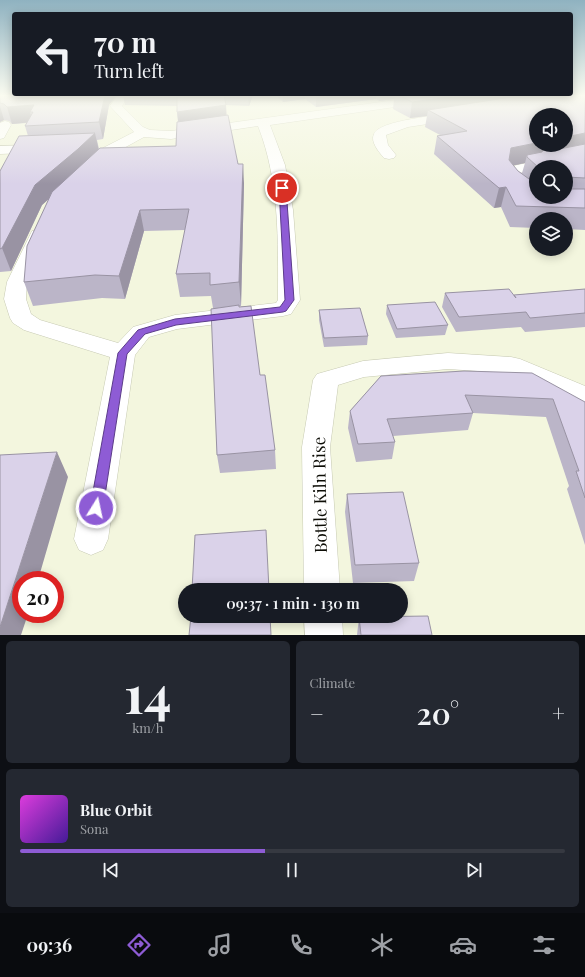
<!DOCTYPE html>
<html lang="en">
<head>
<meta charset="utf-8">
<style>
  body { margin:0; font-family:"Playfair Display",serif; background:#242831; color:#f1f3f6; height:100vh; display:flex; flex-direction:column; font-size:15px; white-space:nowrap }
  * { box-sizing:border-box; margin:0 }
  p { font-size:13px; color:#9ea1a6 }
  .icon { flex:none; width:22px; height:22px; fill:none; stroke:currentColor; stroke-width:2; stroke-linecap:round; stroke-linejoin:round }
  .map { position:relative; height:635px; overflow:hidden }
  .panel { display:flex; flex-direction:column; gap:6px; padding:6px; background:#0d0f14; flex:1 }
  .panel>* { flex:none }
  .hud { position:absolute; left:12px; top:12px; width:561px; height:84px; border-radius:4px; box-shadow:0 2px 10px #0003; background:#171b24; color:#f1f3f6; overflow:hidden }
  .buttons { position:absolute; left:529px; top:108px; display:grid; gap:8px }
  .buttons a { display:grid; place-items:center; width:44px; height:44px; border-radius:50%; background:#171b24; box-shadow:0 2px 10px #0003; font-size:20px }
  .speed { position:absolute; left:12px; top:571px; display:flex; gap:8px; font-size:20px; font-weight:700; text-align:center }
  .speed>* { display:grid; place-content:center; width:52px; height:52px; border-radius:50%; background:#171b24; box-shadow:0 2px 10px #0003; line-height:1 }
  .speed .limit { border:6px solid #d22; background:#fff; color:#111 }
  .pin { position:absolute; display:grid; place-items:center; width:34px; height:34px; color:#fff; margin:-17px; border:2px solid #fff; border-radius:50%; box-shadow:0 1px 4px #0007 }
  .me { position:absolute; width:44px; margin:-22px; rotate:10deg; stroke-linejoin:round; filter:drop-shadow(0 0 3px #0008) }
  .turn { display:flex; align-items:center; gap:14px; height:84px; padding:0 16px; font-size:18px }
  .turn .icon { width:52px; height:52px; stroke-width:2.5 }
  .turn b { display:block; font-size:28px; line-height:34px }
  .big { font-size:30px; font-weight:600; line-height:1.1 }
  .panel .tile { flex:1; display:flex; flex-direction:column; justify-content:center; gap:6px; min-width:0; padding:0 14px; border-radius:6px; background:#242831 }
  .panel .dial { align-items:center; gap:0 }
  .dial b { font-size:52px; line-height:1 }
  .song { display:flex; align-items:center; gap:12px }
  .cover { width:48px; height:48px; border-radius:6px; background:linear-gradient(135deg,hsl(300 70% 55%),hsl(260 70% 35%)) }
  .played { height:4px; border-radius:2px; background:linear-gradient(90deg,#8e5cd5 45%,#363941 45%) }
  .keys { display:flex; justify-content:space-around; direction:ltr }
  .heat { display:flex; justify-content:space-between; align-items:center; font-size:22px; direction:ltr }
  .panel .tiles { flex:1; display:grid; gap:6px; grid-template-columns:1fr 1fr }
  .tile:last-child { grid-column:span 2 }
  .trip { position:absolute; left:178px; top:583px; width:230px; height:40px; border-radius:20px; background:#171b24; box-shadow:0 2px 10px #0003; font-weight:600; line-height:40px; text-align:center }
  .dock { display:flex; height:64px; justify-content:space-around; align-items:center; background:#090b0e; color:#9ea1a6 }
  .dock .icon { width:28px; height:28px }
  .dock .current { color:#8e5cd5 }
  .dock b { font-size:18px; color:#f1f3f6 }
  .map>svg:first-child { display:block }
</style>
</head>
<body>
<div class="map">
<svg width="585" height="635" viewBox="0 0 585 635">
  <rect width="100%" height="100%" fill="#f3f6de"/>
  <g fill="none" stroke-linecap="round" stroke-linejoin="round">
    <!-- minor casing -->
    <g stroke="#c7cab3" stroke-width="1">
      <path id="minor" d="M118 95H129L122 106 143 127 150 130 171 131 432 95H462L457 98 270 125 285 165 293 210 300 300 291 314 283 316 177 329 149 337 135 355 108 539 103 550 91 555 79 550 74 539 110 357 24 330 13 323 10 318 4 299 7 282 32 231 38 230 44 231 47 235 27 282 26 299 31 314 40 320 118 343 133 327 175 315 276 303 278 300C278 241 280 182 258 126L171 139 144 137 113 154 97 172 92 173 87 172 85 169 103 148 134 132 110 106Z
        M456 113 460 115 462 117 460 119 408 127 386 135 388 145 396 155 394 158 389 159 384 158C379 152 370 142 374 134 379 120 442 115 456 113Z
        M5 121 9 122 11 125 4 138 0 139V123Z
        M40 145 45 146 47 149 45 152 0 154V146Z
        M585 151V159L548 167H536V169L520 173V177L532 191 529 194C518 197 511 187 505 178L508 167Z
        M448 353 511 357 520 359 585 386V405L507 373 448 369 364 377 338 385 330 447 340 590H304L302 447 313 380 317 374 363 361Z
        M304 616H342L343 635H305Z"/>
    </g>
    <!-- minor -->
    <use href="#minor" fill="#fff" fill-rule="evenodd"/>
  </g>
  <!-- wall -->
  <path fill="#bbb5c8" fill-rule="evenodd" d="M0 95 109 105 103 139 97 140 99 149 176 146 178 122 177 112V106L125 105 123 95H253L249 106 226 105V115L238 164 244 183 241 306H239V307L260 375 275 450 276 469 220 473 217 455 213 308 211 296 180 297 176 274 185 230 144 231 125 299 102 298 33 306 24 282 50 198 42 205 11 271 0 272V171L28 136 25 126 27 123 12 124 9 121 4 120 0 122Z
    M275 95H514L513 97 521 95H585V230L566 229V219H536V228L510 227 501 207 494 208 434 154 437 136 440 135 425 127 427 116 410 118 393 109 394 99 379 101 376 99 316 107 305 99 283 102ZM525 163 522 173 518 171 513 165ZM536 167H566V197H536Z
    M585 289V327L525 332 521 327 456 332 442 307 445 293 514 295Z
    M387 305 448 325 445 335 396 338 386 314Z
    M319 310 368 336 367 345 324 347 319 320Z
    M381 376 585 402V545L567 489 569 486 546 417 473 413 468 430 393 436 395 442 392 459 356 462 348 428 350 411Z
    M347 494 419 563 414 581 353 583 345 512Z
    M359 617 432 635H357Z"/>
  <!-- shaded-wall -->
  <path fill="#9993a3" d="M105 95H117L109 105 103 139 99 122Z
    M248 95H253L249 106Z
    M283 95H305V99L283 102Z
    M316 95H376V99L316 107Z
    M380 95H395L394 99 379 101Z
    M464 95H514L512 104 428 110 427 116 410 118 412 102Z
    M34 105 33 112H30L33 122 12 124 7 107Z
    M226 105 227 122 179 128 177 112Z
    M0 106 4 120 0 122Z
    M95 133 99 151 83 168 42 205 11 271 2 248 35 185Z
    M585 133V150L527 155 525 163 507 167 511 148 536 143V145H566V137Z
    M243 164 244 183 241 306 239 282Z
    M506 187 501 207 494 208 499 188Z
    M140 210 144 231 125 299 119 276Z
    M57 452 68 477 38 580H21V614H28L21 635H0V627Z"/>
  <!-- building -->
  <path fill="#dad2e9" stroke="#9993a3" d="M0 95H105L99 122 25 126 33 112H30L34 105 7 107 4 104 0 103Z
    M177 95H224L226 105 177 112Z
    M399 95H464L412 102Z
    M524 95H585V133L566 137V115H536V143L511 148 509 160 518 171 536 184V197H566V189H585V208L516 206 506 187 499 188 437 136 467 131 428 110Z
    M228 115 238 164H243L239 282 210 285V273L176 274 189 209 140 210 119 276 95 275 24 282 27 246 52 192 100 148 176 146 177 122Z
    M95 133 78 149 35 185 2 248 0 249V171L19 136Z
    M585 144V178L566 177V167H538L527 157V155L542 152 543 150H554Z
    M509 289 516 298 514 295 585 289V313L530 318 526 312 459 317 445 293Z
    M435 302 448 325 397 329 387 305Z
    M239 305V307L251 306 260 375H265L275 450 217 455 211 309Z
    M360 308 368 336 324 338 319 310Z
    M464 371 532 373 585 402V498L576 471H579L553 399 465 395 473 413 387 419 395 442 358 444 350 411 381 376Z
    M57 452 0 627V455Z
    M403 492 419 563 355 565 347 494Z
    M266 530 269 590H192L195 535Z
    M191 616H270L271 635H189Z
    M428 616 432 635H361L359 617Z"/>
  <!-- sky -->
  <linearGradient id="sky" x2="0" y2="1"><stop stop-color="#8fb2c0"/><stop offset="0.52" stop-color="#fafbf0"/><stop offset="1" stop-color="#fafbf0" stop-opacity="0"/></linearGradient>
  <rect width="585" height="184" fill="url(#sky)"/>
  <!-- route -->
  <path fill="#8e5cd5" stroke="#5c3c8a" d="M282 186 286 188 294 300 286 311 283 312 176 325 145 334 127 354 103 508 101 512 96 514 92 512 90 508 118 353 138 330 175 319 280 307 285 300 279 188Z"/>
  <g text-anchor="middle" stroke-width="4" stroke-linejoin="round" paint-order="stroke">
    <!-- near-street labels -->
    <g font-size="17" fill="#0d0d06" stroke="#fff">
      <text transform="translate(320 495) rotate(-91)" y="6">Bottle Kiln Rise</text>
    </g>
  </g>
</svg>
<div class="buttons">
<a><svg class="icon" aria-label="sound" viewBox="0 0 24 24"><path d="M4 9h4l5-4v14l-5-4H4zM17 9q2 3 0 6"/></svg></a>
<a><svg class="icon" aria-label="search" viewBox="0 0 24 24"><circle cx="10" cy="10" r="6"/><path d="M15 15l6 6"/></svg></a>
<a><svg class="icon" aria-label="layers" viewBox="0 0 24 24"><path d="M12 4l9 5-9 5-9-5zM3 14l9 5 9-5"/></svg></a>
</div>
<div class="speed"><div class="limit">20</div></div>
<div class="pin" style="left:282px;top:188px;background:#d93025"><svg class="icon" aria-label="arrive" viewBox="0 0 24 24"><path d="M6 21V4h12l-3 4 3 4H6"/></svg></div>
<svg class="me" style="left:96px;top:508px" viewBox="-20 -20 40 40"><circle r="17" fill="#8e5cd5" stroke="#fff" stroke-width="3"/><path d="M0-11L8 9 0 5-8 9z" fill="#fff"/></svg>
<div class="trip">09:37 · 1 min · 130 m</div>
<div class="hud">
<div class="turn"><svg class="icon" aria-label="left" viewBox="0 0 24 24"><path d="M17 20v-9H6M10 6l-5 5 5 5"/></svg><div><b>70 m</b>Turn left</div></div>
</div>
</div>
<section class="panel">
<div class="tiles">
<div class="tile dial"><b>14</b><p>km/h</p></div>
<div class="tile"><p>Climate</p>
<div class="heat"><a>−</a><b class="big">20°</b><a>+</a></div>
</div>
<div class="tile">
<div class="song"><i class="cover"></i><div><b>Blue Orbit</b><p>Sona</p></div></div>
<div class="played"></div>
<div class="keys"><svg class="icon" aria-label="previous" viewBox="0 0 24 24"><path d="M18 5L8 12l10 7zM5 5v14"/></svg><svg class="icon" aria-label="pause" viewBox="0 0 24 24"><path d="M8 5v14M16 5v14"/></svg><svg class="icon" aria-label="next" viewBox="0 0 24 24"><path d="M6 5l10 7-10 7zM19 5v14"/></svg></div>
</div>
</div>
</section>
<nav class="dock">
<b>09:36</b>
<svg class="icon current" aria-label="directions" viewBox="0 0 24 24"><path d="M12 3l9 9-9 9-9-9zM9 14v-3h6M13 9l2 2-2 2"/></svg>
<svg class="icon" aria-label="music" viewBox="0 0 24 24"><path d="M9 18V5l10-2v13"/><circle cx="6" cy="18" r="3"/><circle cx="16" cy="16" r="3"/></svg>
<svg class="icon" aria-label="phone" viewBox="0 0 24 24"><path d="M5 4h4l2 5-3 2q2 4 5 5l2-3 5 2v4C11 20 4 13 5 4z"/></svg>
<svg class="icon" aria-label="climate" viewBox="0 0 24 24"><path d="M12 3v18M4 7l16 10M4 17L20 7"/></svg>
<svg class="icon" aria-label="car" viewBox="0 0 24 24"><path d="M5 17H2v-5l4-1 3-4h7l3 4 3 1v5h-3M9 17h6M6 11h13"/><circle cx="7" cy="17" r="2"/><circle cx="17" cy="17" r="2"/></svg>
<svg class="icon" aria-label="filters" viewBox="0 0 24 24"><path d="M4 7h16M4 17h16"/><circle cx="9" cy="7" r="2"/><circle cx="15" cy="17" r="2"/></svg>
</nav>
</body>
</html>
